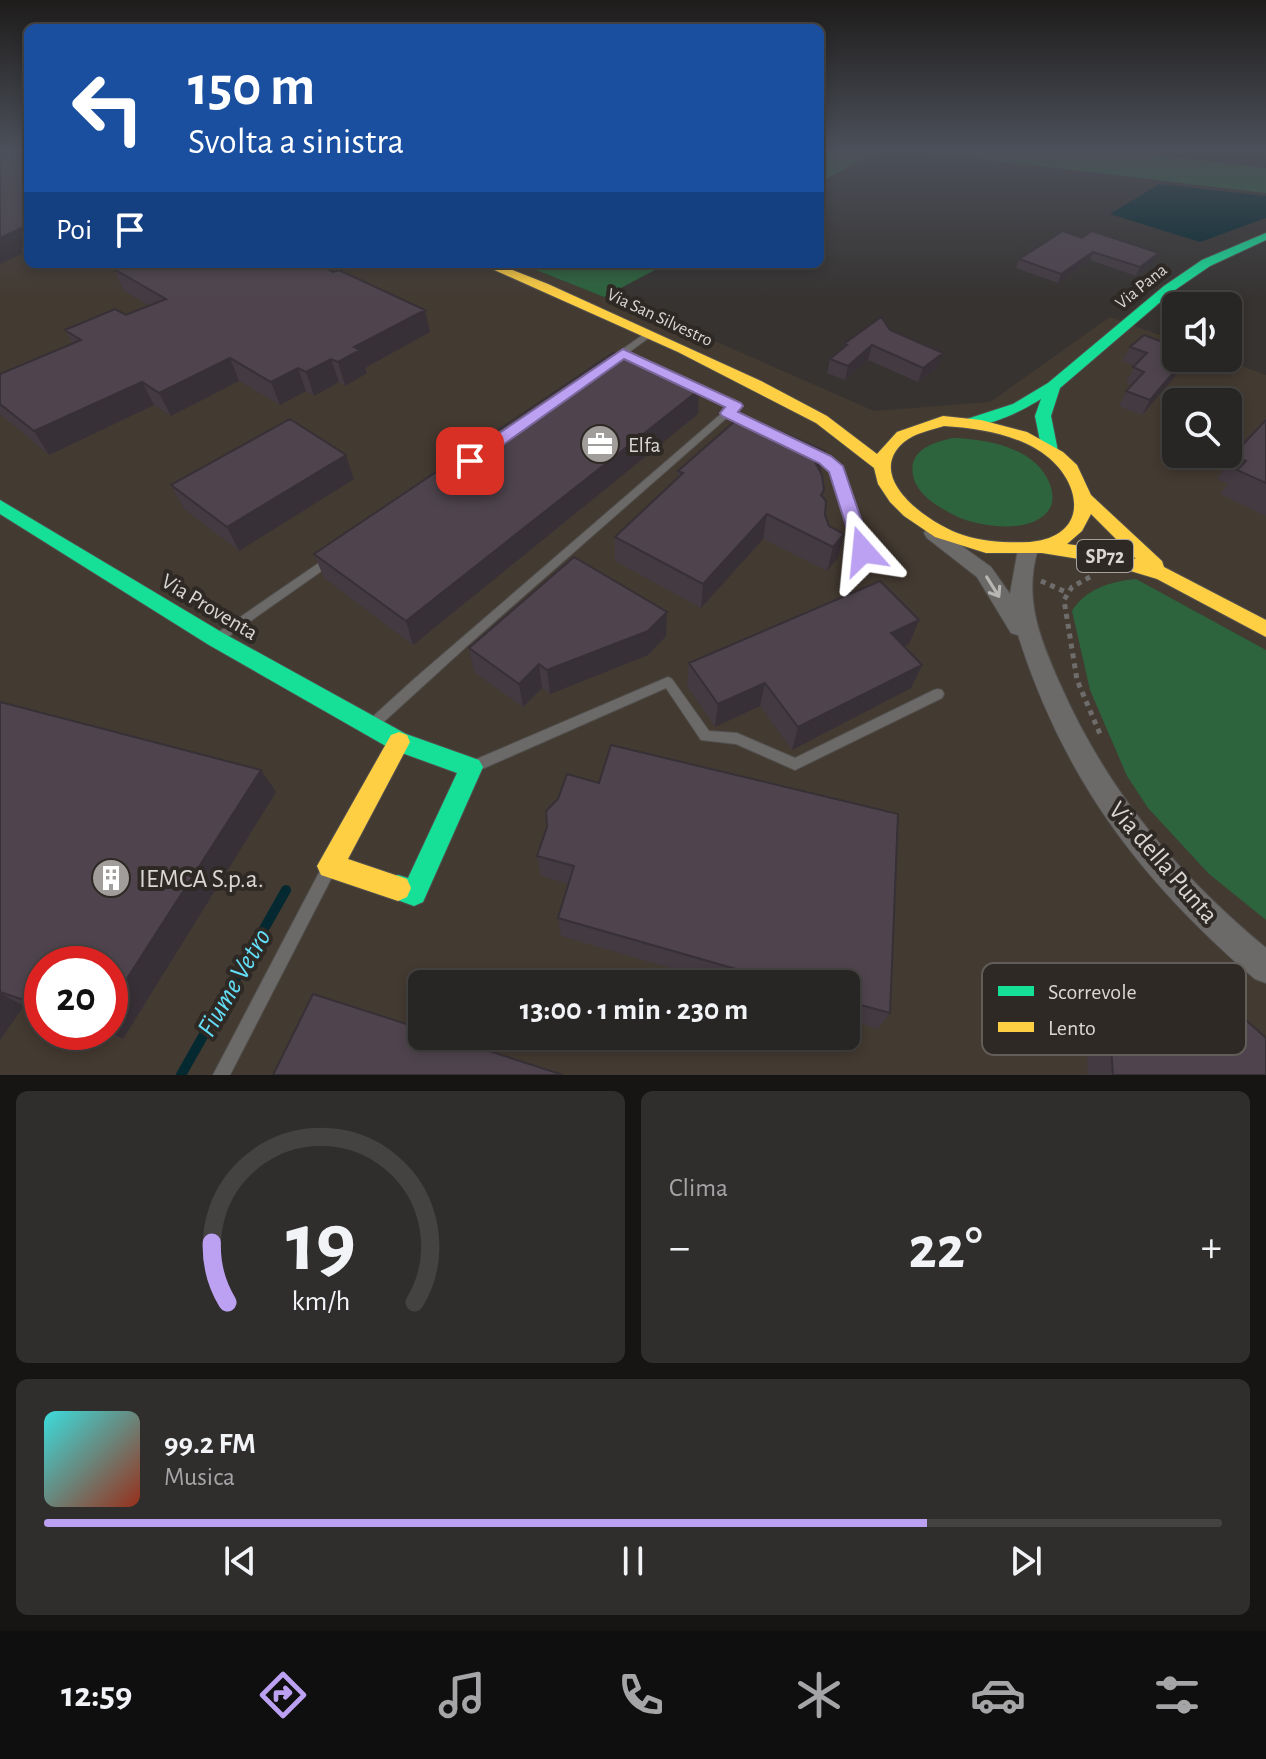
<!DOCTYPE html>
<html lang="it">
<head>
<meta charset="utf-8">
<style>
  body { margin:0; font-family:"Alegreya Sans",sans-serif; background:#302e2d; color:#f1f3f6; height:100vh; display:flex; flex-direction:column; font-size:30px; white-space:nowrap }
  * { box-sizing:border-box; margin:0 }
  p { font-size:26px; color:#a5a5a7 }
  .icon { flex:none; width:44px; height:44px; fill:none; stroke:currentColor; stroke-width:2; stroke-linecap:round; stroke-linejoin:round }
  .map { position:relative; height:1075px; overflow:hidden }
  .sheet { display:flex; flex-direction:column; gap:16px; padding:16px; background:#161514; flex:1 }
  .sheet>* { flex:none }
  .top-card { position:absolute; left:24px; top:24px; width:800px; height:244px; border-radius:12px; box-shadow:0 4px 12px #0003,0 0 0 2px #444342; background:#1a4fa0; color:#fff; overflow:hidden }
  .controls { position:absolute; left:1162px; top:292px; display:grid; gap:16px }
  .controls a { display:grid; place-items:center; width:80px; height:80px; border-radius:12px; background:#282625; box-shadow:0 4px 12px #0003,0 0 0 2px #444342; font-size:40px }
  .speed { position:absolute; left:24px; top:946px; display:flex; gap:16px; font-size:40px; font-weight:700; text-align:center }
  .speed>* { display:grid; place-content:center; width:104px; height:104px; border-radius:50%; background:#282625; box-shadow:0 4px 12px #0003,0 0 0 2px #444342; line-height:1 }
  .speed .limit { border:12px solid #d22; background:#fff; color:#111 }
  .pin { position:absolute; display:grid; place-items:center; width:68px; height:68px; color:#fff; margin:-34px; border-radius:16px; box-shadow:0 4px 12px #0006 }
  .me { position:absolute; width:88px; margin:-44px; rotate:342deg; stroke-linejoin:round; filter:drop-shadow(0 0 6px #0008) }
  .turn { display:flex; align-items:center; gap:28px; height:168px; padding:0 32px; font-size:36px }
  .turn .icon { width:104px; height:104px; stroke-width:2.5 }
  .turn b { display:block; font-size:56px; line-height:68px }
  .then { display:flex; align-items:center; height:76px; padding:0 32px; background:#0003; gap:16px; font-size:30px }
  .big { font-size:60px; font-weight:700; line-height:1.1 }
  .sheet .tile { flex:1; display:flex; flex-direction:column; justify-content:center; gap:12px; min-width:0; padding:0 28px; border-radius:12px; background:#302e2d }
  .sheet .dial { align-items:center; gap:0 }
  .dial svg { height:208px; overflow:visible; fill:none; stroke:#444342; stroke-width:7; stroke-linecap:round; text-anchor:middle }
  .dial text { fill:#f1f3f6; stroke:none }
  .song { display:flex; align-items:center; gap:24px }
  .cover { width:96px; height:96px; border-radius:12px; background:linear-gradient(135deg,hsl(180 70% 55%),hsl(10 70% 35%)) }
  .played { height:8px; border-radius:4px; background:linear-gradient(90deg,#bca0f2 75%,#444342 75%) }
  .keys { display:flex; justify-content:space-around; direction:ltr }
  .heat { display:flex; justify-content:space-between; align-items:center; font-size:44px; direction:ltr }
  .sheet .tiles { flex:1; display:grid; gap:16px; grid-template-columns:1fr 1fr }
  .tile:last-child { grid-column:span 2 }
  .trip { position:absolute; left:408px; top:970px; width:452px; height:80px; border-radius:12px; background:#282625; box-shadow:0 4px 12px #0003,0 0 0 2px #444342; font-weight:700; line-height:80px; text-align:center }
  .menu { display:flex; height:128px; justify-content:space-around; align-items:center; background:#100f0f; color:#a5a5a7 }
  .menu .icon { width:56px; height:56px }
  .menu .on { color:#bca0f2 }
  .menu b { font-size:36px; color:#f1f3f6 }
  .map>svg:first-child { display:block }
</style>
</head>
<body>
<div class="map">
<svg width="1266" height="1075" viewBox="0 0 1266 1075">
  <rect width="100%" height="100%" fill="#363331"/>
  <!-- built -->
  <path fill="#433a31" fill-rule="evenodd" d="M0 149H28V264H521L724 345 874 411 990 402 1110 317 1176 341V358H1220L1266 375V1075H0ZM1176 402H1228V454H1176ZM42 964H110V1032H42ZM422 984H846V1036H422Z"/>
  <!-- green -->
  <path fill="#2d633d" d="M820 149H882L820 182Z
    M896 149H1101L1266 168V193Z
    M521 264H666L604 297Z
    M953 438C986 439 1034 447 1049 482 1052 489 1054 498 1051 506 1037 537 973 527 950 513 935 505 916 493 913 475 908 450 934 442 953 438Z
    M1136 579 1266 650V920L1209 874 1148 808 1127 776 1090 690 1072 611C1085 589 1112 581 1136 579Z"/>
  <!-- water -->
  <path fill="#052930" d="M1159 184 1266 196V218L1200 242 1110 214Z"/>
  <g fill="none" stroke-linecap="round" stroke-linejoin="round">
    <!-- stream -->
    <path stroke="#052930" stroke-width="10" d="M181 1075 286 890"/>
    <!-- lane casing -->
    <g stroke="#52504e" stroke-width="2">
      <path id="lane" d="M647 332H650L654 334 628 353 738 404V408L467 646 377 728 373 729 369 728 367 724 369 720 413 680 729 407 623 356 617 357V353Z
        M812 450 842 470 868 551 867 554 863 555 858 551 833 471 809 455 808 453 809 451Z
        M329 556 333 557 334 560 333 563 225 639 221 640 217 639 215 636 217 633Z
        M668 677 672 679 709 731 737 733 795 758 934 690 938 689 942 690 944 694 942 698 795 770 736 744 701 740 666 688 482 769 477 771 472 769 471 765 472 761Z
        M327 865 332 867 334 872 332 877 230 1075H213L322 867Z"/>
    </g>
    <!-- street casing -->
    <g stroke="#52504e" stroke-width="2">
      <path id="street" d="M934 526 991 567 1010 594 1018 549 1021 544H1035L1038 549C1023 598 1040 639 1060 684 1107 791 1177 874 1266 948V983L1255 979C1141 881 1064 780 1018 635L1011 633 977 577 927 538 924 533 927 528Z"/>
    </g>
    <!-- fast casing -->
    <g stroke="#52504e" stroke-width="2">
      <path id="fast" d="M1266 233V240L1210 266 1172 292 1060 388 1051 416 1058 451 1056 455 1050 456 1042 451 1035 416 1041 399C1024 410 986 429 967 425L964 422 967 419 1013 404 1048 383 1164 286 1202 260Z
        M0 500 223 633 406 734 479 760 483 767 423 902 414 906 389 897 385 888 389 879 398 875 408 878 457 773 391 749 209 645 0 514Z"/>
    </g>
    <!-- slow casing -->
    <g stroke="#52504e" stroke-width="2">
      <path id="slow" d="M481 264H497L548 284 761 381 827 416 877 454 897 432 943 416 981 420 1027 432 1063 452 1077 465 1091 495 1162 561 1164 567 1266 620V637L1157 579 1104 563 1042 553H986L935 537 904 516 890 502 878 484 874 468 816 423 678 352ZM944 426C976 428 1010 433 1038 450 1081 476 1094 536 1030 542 1008 543 984 542 963 535 931 525 862 478 904 442 915 433 931 430 944 426ZM1091 514 1136 559 1104 549 1067 544 1082 531Z
        M399 732 407 735 410 742 348 859 407 879 411 888 407 897 398 901 321 875 317 866 391 735Z"/>
    </g>
    <!-- path -->
    <path stroke="#6f6d6b" stroke-width="5" stroke-dasharray="5 5" stroke-linecap="butt" d="M1090 577 1072 587 1064 600 1077 680 1100 734
      M1041 581 1068 593"/>
    <!-- lane -->
    <use href="#lane" fill="#6c6a68" fill-rule="evenodd"/>
    <!-- street -->
    <use href="#street" fill="#6c6a68" fill-rule="evenodd"/>
    <!-- fast -->
    <use href="#fast" fill="#16e098" fill-rule="evenodd"/>
    <!-- slow -->
    <use href="#slow" fill="#ffcf43" fill-rule="evenodd"/>
  </g>
  <!-- wall -->
  <path fill="#443a42" d="M1063 231 1155 261 1136 276 1090 260 1058 283 1016 268 1019 259Z
    M114 269 333 272 425 310 430 332 365 368 367 373 345 386 339 382 314 396 306 391 280 405 239 381 171 416 154 405 49 455 0 414V374L73 344 65 330 126 315 149 306 124 291Z
    M890 330 938 367 918 382 868 360 845 380 827 373 830 359 844 348V344Z
    M1130 347 1176 358H1188L1183 367 1142 415 1119 406 1126 391 1132 385 1126 382 1135 366 1122 361Z
    M698 414 413 645 324 578 314 554Z
    M1266 420V516L1220 494 1228 484 1217 479 1233 455Z
    M678 471 821 472 825 515 829 526 844 534 838 558 827 571 763 539 701 608 615 561V537L678 478Z
    M354 479 239 551 184 509 171 485Z
    M666 636 648 655 550 694 542 688 523 707 474 672 469 648Z
    M909 644 904 646 922 665 911 688 792 750 760 706 715 727 687 686 689 663Z
    M0 702 276 792 123 1039 101 1032H110V964H42V1012L24 1006 0 1040Z
    M611 745 898 814 890 1013 878 1029 846 1019V984H725L561 936 558 918 569 884 541 876 537 856 547 827 546 811 558 799 567 774 599 783Z
    M1106 976 1129 983 1139 977 1187 999 1219 1009 1228 1004 1266 1075H1088L1084 992Z"/>
  <!-- shaded-wall -->
  <path fill="#373036" d="M28 225V251L0 264V238Z
    M1093 252 1090 260 1058 283 1061 274Z
    M1159 253 1155 261 1136 276 1140 267Z
    M425 310 430 332 365 368 367 373 345 386 338 362 354 347Z
    M872 345 868 360 845 380 848 366Z
    M943 353 938 367 918 382 923 368Z
    M230 358 239 381 171 416 159 393Z
    M1186 358H1188L1183 367 1142 415 1150 400Z
    M331 359 339 382 314 396 306 372Z
    M298 368 306 391 280 405 271 382Z
    M142 382 154 405 49 455 34 431Z
    M699 390 698 414 413 645 406 621Z
    M825 451 820 475 815 462Z
    M346 455 354 479 239 551 227 527Z
    M767 514 763 539 701 608 703 584Z
    M844 534 838 558 827 571 833 547Z
    M667 612 666 636 648 655 550 694 547 670Z
    M919 620 909 644 883 656 891 633Z
    M539 664 542 688 523 707 519 684Z
    M922 665 911 688 792 750 798 727Z
    M765 683 760 706 715 727 718 704Z
    M261 770 276 792 123 1039 110 1032V1005Z
    M0 993 24 1006 0 1040Z"/>
  <!-- building -->
  <path fill="#4f444d" stroke="#373036" stroke-width="2" d="M0 149 28 150V225L0 238Z
    M1063 231 1082 238 1092 231 1159 253 1140 267 1093 252 1061 274 1019 259Z
    M128 264H317L333 272 339 270 425 310 354 347 360 350 338 362 331 359 306 372 298 368 271 382 230 358 159 393 142 382 34 431 0 404V374L81 340 65 330 115 309 126 315 166 299 114 269Z
    M881 317 890 330 943 353 923 368 872 345 848 366 830 359 847 345 844 344Z
    M1144 335 1176 347V358H1186L1150 400 1126 391 1144 372 1133 367 1147 353 1130 347Z
    M613 353 699 390 406 621 314 554Z
    M742 415 825 451 815 462 822 475 824 490 821 495 826 501 825 515 829 526 844 534 833 547 767 514 703 584 615 537 683 473 678 471Z
    M290 419 346 455 227 527 171 485Z
    M1266 420V483L1237 470 1246 461 1233 455Z
    M574 557 667 612 648 631 547 670 539 664 519 684 469 648Z
    M880 581 919 620 891 633 922 665 798 727 765 683 718 704 689 663Z
    M0 702 261 770 110 1005V964H42V1006L0 992Z
    M611 745 898 814 890 1013 846 1001V984H788L558 918 574 866 537 856 547 827 546 811 558 799 567 774 599 783Z
    M1106 976 1140 987 1139 977 1186 992 1187 999 1224 1011 1228 1004 1266 1038V1075H1113Z
    M313 994 422 1029V1036H443L563 1075H273Z"/>
  <!-- one-way arrows -->
  <defs><path id="oneway-shaft" d="M-6 0H5M1.5-3L5.5 0L1.5 3" fill="none" stroke-width="1.6" stroke-linecap="round" stroke-linejoin="round" transform="scale(2)"/></defs>
  <use stroke="#b8b6b3" href="#oneway-shaft" transform="translate(993 587) rotate(58)"/>
  <!-- sky -->
  <linearGradient id="sky" x2="0" y2="1"><stop stop-color="#1e1c1b"/><stop offset="0.5" stop-color="#4c505a"/><stop offset="1" stop-color="#4c505a" stop-opacity="0"/></linearGradient>
  <rect width="1266" height="300" fill="url(#sky)"/>
  <!-- route -->
  <path fill="#bca0f2" stroke="#7a689d" stroke-width="2" d="M623 349 741 403 743 406 738 412 831 456 843 466 872 551 869 556 863 558 854 551 829 472 819 463 722 416 720 413 725 407 624 359 476 464H464L462 461 464 457Z"/>
  <!-- icons -->
  <defs>
    <g id="office-disc" transform="scale(2)"><circle r="9.5" fill="#a09d9a" stroke="#2e2924"/><path d="M-6-3h4V-5.5h4V-3h4V5H-6ZM-1-4.5V-3h2v-1.5ZM-6 0V1H6V0Z" fill="#fff"/></g>
    <g id="building-disc" transform="scale(2)"><circle r="9.5" fill="#a09d9a" stroke="#2e2924"/><path d="M-4-6H4V6H1V3H-1V6H-4ZM-2.5-4.3h1.7v1.8h-1.7ZM.8-4.3h1.7v1.8H.8ZM-2.5-1h1.7V.8h-1.7ZM.8-1h1.7V.8H.8Z" fill="#fff"/></g>
  </defs>
  <g fill-rule="evenodd">
    <use href="#office-disc" x="600" y="444"/>
    <use href="#building-disc" x="111" y="878"/>
  </g>
  <g text-anchor="middle" stroke-width="8" stroke-linejoin="round" paint-order="stroke">
    <!-- far-street labels -->
    <g font-size="18" fill="#d9d6d3" stroke="#2e2924">
      <text transform="translate(1141 286) rotate(-39)" y="6">Via Pana</text>
      <text transform="translate(660 317) rotate(25)" y="6">Via San Silvestro</text>
    </g>
    <!-- shield labels -->
    <rect fill="#2e2924" stroke="#a6a29e" stroke-width="2" x="1077" y="540" width="56" height="32" rx="6"/>
    <g font-size="20" font-weight="bold" fill="#d9d6d3">
      <text x="1105" y="563">SP72</text>
    </g>
    <!-- poi labels -->
    <g font-size="22" fill="#d9d6d3" stroke="#2e2924" text-anchor="start">
      <text x="628" y="452">Elfa</text>
    </g>
    <!-- street labels -->
    <g font-size="22" fill="#d9d6d3" stroke="#2e2924">
      <text transform="translate(210 606) rotate(31)" y="8">Via Proventa</text>
    </g>
    <!-- near-street labels -->
    <g font-size="26" fill="#d9d6d3" stroke="#2e2924">
      <text transform="translate(1164 862) rotate(49)" y="9">Via della Punta</text>
    </g>
    <!-- near-poi labels -->
    <g font-size="26" fill="#d9d6d3" stroke="#2e2924" text-anchor="start">
      <text x="139" y="887">IEMCA S.p.a.</text>
    </g>
    <!-- near-water labels -->
    <g font-size="28" font-style="italic" fill="#64dff9" stroke="#2e2924">
      <text transform="translate(233 982) rotate(-60)" y="10">Fiume Vetro</text>
    </g>
  </g>
  <!-- legend -->
  <rect x="982" y="963" width="264" height="92" rx="12" fill="#2e2924" stroke="#615d59" stroke-width="2"/>
  <rect x="998" y="986" width="36" height="10" fill="#16e098"/>
  <rect x="998" y="1022" width="36" height="10" fill="#ffcf43"/>
  <g font-size="22" fill="#d9d6d3">
    <text x="1048" y="999">Scorrevole</text>
    <text x="1048" y="1035">Lento</text>
  </g>
</svg>
<div class="controls">
<a><svg class="icon" aria-label="sound" viewBox="0 0 24 24"><path d="M4 9h4l5-4v14l-5-4H4zM17 9q2 3 0 6"/></svg></a>
<a><svg class="icon" aria-label="search" viewBox="0 0 24 24"><circle cx="10" cy="10" r="6"/><path d="M15 15l6 6"/></svg></a>
</div>
<div class="speed"><div class="limit">20</div></div>
<div class="pin" style="left:470px;top:461px;background:#d93025"><svg class="icon" aria-label="arrive" viewBox="0 0 24 24"><path d="M6 21V4h12l-3 4 3 4H6"/></svg></div>
<svg class="me" style="left:863px;top:551px" viewBox="-20 -20 40 40"><path d="M0-17L14 15 0 8-14 15z" fill="#bca0f2" stroke="#fff" stroke-width="4"/></svg>
<div class="trip">13:00 · 1 min · 230 m</div>
<div class="top-card">
<div class="turn"><svg class="icon" aria-label="left" viewBox="0 0 24 24"><path d="M17 20v-9H6M10 6l-5 5 5 5"/></svg><div><b>150 m</b>Svolta a sinistra</div></div>
<div class="then">Poi<svg class="icon" aria-label="arrive" viewBox="0 0 24 24"><path d="M6 21V4h12l-3 4 3 4H6"/></svg></div>
</div>
</div>
<section class="sheet">
<div class="tiles">
<div class="tile dial"><svg viewBox="0 0 100 80">
<path d="M14 69A42 42 0 1 1 86 69"/>
<path d="M14 69A42 42 0 0 1 8 46" stroke="#bca0f2"/>
<text x="50" y="56" font-size="32" font-weight="700">19</text>
<text x="50" y="72" font-size="11">km/h</text>
</svg></div>
<div class="tile"><p>Clima</p>
<div class="heat"><a>−</a><b class="big">22°</b><a>+</a></div>
</div>
<div class="tile">
<div class="song"><i class="cover"></i><div><b>99.2 FM</b><p>Musica</p></div></div>
<div class="played"></div>
<div class="keys"><svg class="icon" aria-label="previous" viewBox="0 0 24 24"><path d="M18 5L8 12l10 7zM5 5v14"/></svg><svg class="icon" aria-label="pause" viewBox="0 0 24 24"><path d="M8 5v14M16 5v14"/></svg><svg class="icon" aria-label="next" viewBox="0 0 24 24"><path d="M6 5l10 7-10 7zM19 5v14"/></svg></div>
</div>
</div>
</section>
<nav class="menu">
<b>12:59</b>
<svg class="icon on" aria-label="directions" viewBox="0 0 24 24"><path d="M12 3l9 9-9 9-9-9zM9 14v-3h6M13 9l2 2-2 2"/></svg>
<svg class="icon" aria-label="music" viewBox="0 0 24 24"><path d="M9 18V5l10-2v13"/><circle cx="6" cy="18" r="3"/><circle cx="16" cy="16" r="3"/></svg>
<svg class="icon" aria-label="phone" viewBox="0 0 24 24"><path d="M5 4h4l2 5-3 2q2 4 5 5l2-3 5 2v4C11 20 4 13 5 4z"/></svg>
<svg class="icon" aria-label="climate" viewBox="0 0 24 24"><path d="M12 3v18M4 7l16 10M4 17L20 7"/></svg>
<svg class="icon" aria-label="car" viewBox="0 0 24 24"><path d="M5 17H2v-5l4-1 3-4h7l3 4 3 1v5h-3M9 17h6M6 11h13"/><circle cx="7" cy="17" r="2"/><circle cx="17" cy="17" r="2"/></svg>
<svg class="icon" aria-label="filters" viewBox="0 0 24 24"><path d="M4 7h16M4 17h16"/><circle cx="9" cy="7" r="2"/><circle cx="15" cy="17" r="2"/></svg>
</nav>
</body>
</html>
